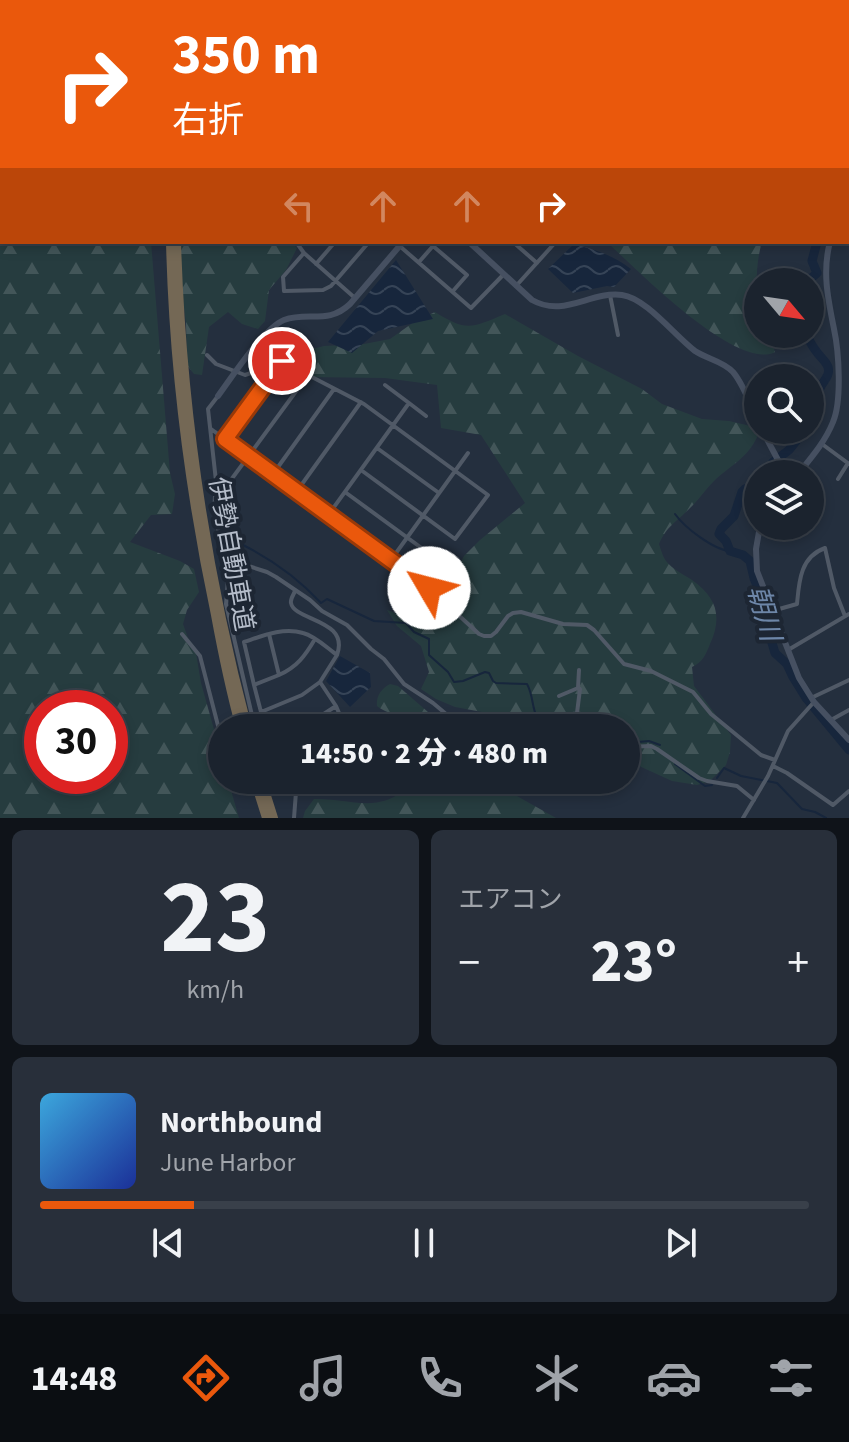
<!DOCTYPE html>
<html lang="ja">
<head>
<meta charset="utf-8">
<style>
  body { margin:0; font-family:"Source Sans 3","Noto Sans JP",sans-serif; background:#282f3a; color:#f1f3f6; height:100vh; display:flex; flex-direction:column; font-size:30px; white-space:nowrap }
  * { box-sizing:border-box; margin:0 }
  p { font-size:26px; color:#a0a4aa }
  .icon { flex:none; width:44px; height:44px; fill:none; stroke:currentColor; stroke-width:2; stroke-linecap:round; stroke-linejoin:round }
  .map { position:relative; height:818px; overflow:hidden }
  .drawer { display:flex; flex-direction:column; gap:12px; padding:12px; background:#0f1319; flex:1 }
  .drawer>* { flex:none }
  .hud { position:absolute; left:0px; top:0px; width:850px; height:244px; box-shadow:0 4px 12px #0003,0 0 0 2px #39404a; background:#ea580c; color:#fff; overflow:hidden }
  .needle { width:52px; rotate:119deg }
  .fabs { position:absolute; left:744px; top:268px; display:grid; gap:16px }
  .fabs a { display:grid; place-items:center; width:80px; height:80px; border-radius:50%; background:#1b232e; box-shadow:0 4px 12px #0003,0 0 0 2px #39404a; font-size:40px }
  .speed { position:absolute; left:24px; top:690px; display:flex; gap:16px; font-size:40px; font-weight:700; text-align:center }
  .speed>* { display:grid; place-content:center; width:104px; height:104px; border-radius:50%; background:#1b232e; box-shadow:0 4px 12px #0003,0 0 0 2px #39404a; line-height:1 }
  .speed .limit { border:12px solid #d22; background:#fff; color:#111 }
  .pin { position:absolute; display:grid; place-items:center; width:68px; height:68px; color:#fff; margin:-34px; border:4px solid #fff; border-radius:50%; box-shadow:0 2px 8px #0007 }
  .me { position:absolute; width:88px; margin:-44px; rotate:307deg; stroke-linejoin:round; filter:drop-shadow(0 0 6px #0008) }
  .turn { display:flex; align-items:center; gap:28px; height:168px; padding:0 40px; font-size:36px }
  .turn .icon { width:104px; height:104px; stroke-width:2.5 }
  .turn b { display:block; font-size:56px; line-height:68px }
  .lanes { display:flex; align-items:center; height:76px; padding:0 40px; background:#0003; justify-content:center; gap:40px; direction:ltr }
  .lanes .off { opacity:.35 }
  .big { font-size:60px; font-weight:800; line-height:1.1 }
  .drawer .tile { flex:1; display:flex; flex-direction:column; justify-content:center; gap:12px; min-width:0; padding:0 28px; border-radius:12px; background:#282f3a }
  .drawer .dial { align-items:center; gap:0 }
  .dial b { font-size:104px; line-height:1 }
  .song { display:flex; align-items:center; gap:24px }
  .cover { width:96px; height:96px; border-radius:12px; background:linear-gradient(135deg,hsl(200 70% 55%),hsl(230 70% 35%)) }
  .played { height:8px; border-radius:4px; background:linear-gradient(90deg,#ea580c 20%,#39404a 20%) }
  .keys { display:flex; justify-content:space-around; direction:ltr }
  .heat { display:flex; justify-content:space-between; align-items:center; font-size:44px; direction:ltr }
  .drawer .tiles { flex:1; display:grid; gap:12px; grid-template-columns:1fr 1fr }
  .tile:last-child { grid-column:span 2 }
  .trip { position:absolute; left:208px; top:714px; width:432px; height:80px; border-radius:40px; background:#1b232e; box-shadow:0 4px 12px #0003,0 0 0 2px #39404a; font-weight:800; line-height:80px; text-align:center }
  .menu { display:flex; height:128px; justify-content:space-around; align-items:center; background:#0b0e12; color:#a0a4aa }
  .menu .icon { width:56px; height:56px }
  .menu .current { color:#ea580c }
  .menu b { font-size:36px; color:#f1f3f6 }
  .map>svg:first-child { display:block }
</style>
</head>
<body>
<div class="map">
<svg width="849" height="818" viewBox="0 0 849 818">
  <defs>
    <pattern id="forest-firs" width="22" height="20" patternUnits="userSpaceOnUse" patternTransform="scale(2)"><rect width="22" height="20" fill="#263c3f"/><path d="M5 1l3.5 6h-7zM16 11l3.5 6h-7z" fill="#435659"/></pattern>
    <pattern id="water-waves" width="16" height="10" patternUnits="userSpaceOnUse" patternTransform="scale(2)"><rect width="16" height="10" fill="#17263c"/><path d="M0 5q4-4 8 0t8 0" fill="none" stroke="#364457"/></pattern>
  </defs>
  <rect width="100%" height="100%" fill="#242f3e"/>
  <!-- forest -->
  <path fill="url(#forest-firs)" fill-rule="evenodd" d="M0 0H150V2H2V242H151L170 473 175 494 172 514 151 515 130 542 180 561 194 569 199 592 187 610 183 624 188 638 195 647 201 683 222 758V780H228L239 818H0ZM42 708H110V776H42Z
    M176 242H291L297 248 286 270 269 290 265 321 258 329 242 324 228 312 209 327 202 375 194 374 187 365 186 324Z
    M607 242H762C753 272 758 303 758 334H769L775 352C737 372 635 268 607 242Z
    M435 312C467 332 471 328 505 314L578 356 642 389 662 404 702 419 729 421 755 427 758 435C748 458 731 465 714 481 705 490 698 501 688 510 675 523 667 526 659 544 661 550 663 557 666 561 672 569 683 574 692 580 716 597 723 616 710 644 706 654 703 662 692 667L694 686 731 735 730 752 726 765 710 781 697 785 672 781 626 760V728H540L482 712 455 707 436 699 421 689 429 672 421 646 397 626 387 610 441 628 449 584 464 556 480 540 525 503 481 435 441 428 437 385 385 378 307 377 311 372 308 358 312 349 324 346 364 344 390 339 414 322Z
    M390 684 398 686 428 712 436 728H423C412 715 390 717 377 706 376 696 381 689 390 684Z
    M405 780H501L508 791 556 818H303L305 811 314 799C347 798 378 814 405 789Z"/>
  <!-- water -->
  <path fill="url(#water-waves)" d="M574 244C597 250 612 255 631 269L614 287 607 286 573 293 548 269Z
    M396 260 433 319 378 331 352 353 328 342Z
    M340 656 370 673 371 687 350 707 326 681Z"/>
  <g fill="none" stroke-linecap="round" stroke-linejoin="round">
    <!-- stream -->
    <path stroke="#17263c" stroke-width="2" d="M675 514C685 528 714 550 730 551
      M222 534 233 538 243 545C273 560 299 579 321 603L327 599 374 621 406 623 414 632 429 639V655L448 672 454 682 463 681 485 672 489 673 493 681 496 683 527 684C536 700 529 718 548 726
      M563 726C576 717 590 717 602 728
      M627 743 649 741 660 745
      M675 764 705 786 712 785
      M717 778 724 768 741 776 777 783 802 809 815 812 826 818"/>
    <!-- river -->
    <path stroke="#17263c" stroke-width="9" d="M807 282 817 273 812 261 817 242
      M806 334C809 340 812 346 816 351 820 357 826 361 828 367 831 377 821 382 819 391 817 407 826 412 810 427
      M770 474 773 462 789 450 805 430
      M758 486 745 489 742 492 734 516 721 529 719 534 726 541 730 551 743 555 750 561 754 578 767 611V626L775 653 787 664 793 677 806 698 849 750"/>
    <!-- street -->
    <path stroke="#505966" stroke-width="4" d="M270 0 273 2
      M623 0 625 2
      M232 2 234 0
      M848 100 849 101
      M296 242 304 253 283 277 284 291 323 290 331 286 369 242
      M395 242 471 308 504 274
      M513 242 537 263
      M304 253 355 298
      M419 262 433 246 467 275 453 291
      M316 264 335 242
      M516 286 553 245 550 242
      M610 295 618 335
      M207 355 216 364 245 375 263 369H276
      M385 385 409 403
      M218 396 208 409 216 481 214 512 222 546 227 559 228 580 226 604 254 724 257 728
      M211 429 429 588 479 634 484 636H491L496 632 508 616 513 613 521 612 563 624 587 625 594 630 624 664 651 671 693 692 711 714 761 755 775 760
      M225 439 282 361H288L308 375 364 404 488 495 455 539 361 470
      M822 444 849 464
      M377 448 439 493
      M273 474 334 389
      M838 479 848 463
      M217 482 225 488 308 375
      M297 491 361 402
      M345 492 442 563
      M329 514 409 403 426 416
      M227 559 267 572 276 577 310 600 322 611 347 625 371 649 384 659 404 684 433 703 452 719 474 722 491 728
      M391 560 468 453
      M772 611 797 604C799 582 800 557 825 548L834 588 845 616
      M182 634 200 656 222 741
      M269 634 279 675 254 685 244 642C262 636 283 627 303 633 315 636 326 647 337 655 350 619 294 621 291 603 290 599 294 594 295 591
      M788 650 849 614
      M279 675C297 667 305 656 315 639
      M320 682 337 655
      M254 685 261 712 302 695 320 682 336 706 313 721 297 728
      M559 696 578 688
      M811 698 849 680
      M336 706 342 720 337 728
      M261 712 268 728
      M577 713 580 689 578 688 579 670
      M831 720 849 710
      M555 728C567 715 572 710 590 716 598 718 602 721 606 728
      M626 747 651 746 657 749 699 778 707 781 737 786 754 800
      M773 766 787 773 833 805 849 791
      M288 780 296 792 294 818
      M743 818 768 776 788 731 814 702"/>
    <!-- secondary -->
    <path stroke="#465061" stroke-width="6" d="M833 0 834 2
      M848 32 849 34
      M848 192 849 188
      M469 242 532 300C564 318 590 291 622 295 646 298 675 336 695 351 707 359 723 361 733 372 744 385 751 406 758 422
      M218 396C232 377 264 328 284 320 308 311 328 325 350 304L403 242
      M762 430 778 460 793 474
      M798 474C811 458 825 442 833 422 842 401 839 352 834 329 828 299 822 272 830 242
      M760 526 756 549 757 571 799 678 814 702 849 740"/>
    <!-- highway -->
    <path stroke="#746855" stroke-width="8" d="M175 2V0
      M183 2V0
      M170 242C173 368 189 492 215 615 222 653 230 691 240 728
      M177 242C182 406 206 570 248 728
      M254 780 266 818
      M262 780 274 818"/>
  </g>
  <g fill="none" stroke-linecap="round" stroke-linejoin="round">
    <!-- route casing -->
    <g stroke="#983908" stroke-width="20">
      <path id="route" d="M282 361 225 439 429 588"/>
    </g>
    <!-- route -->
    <use href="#route" stroke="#ea580c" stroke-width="14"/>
  </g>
  <g text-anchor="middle" stroke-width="8" stroke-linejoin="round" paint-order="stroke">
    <!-- street labels -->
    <g font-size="26" fill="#b4bcc9" stroke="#1d2633">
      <text transform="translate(232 554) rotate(80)" y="9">伊勢自動車道</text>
    </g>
    <!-- water labels -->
    <g font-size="28" font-style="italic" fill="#6d86a8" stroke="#1d2633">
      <text transform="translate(765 613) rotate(75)" y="10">朝川</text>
    </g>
  </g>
</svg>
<div class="fabs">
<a><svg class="needle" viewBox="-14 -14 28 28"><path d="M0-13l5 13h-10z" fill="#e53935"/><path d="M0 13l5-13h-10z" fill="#a0a4aa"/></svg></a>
<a><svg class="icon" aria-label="search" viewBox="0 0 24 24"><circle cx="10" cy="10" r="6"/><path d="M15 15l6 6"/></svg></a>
<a><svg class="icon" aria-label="layers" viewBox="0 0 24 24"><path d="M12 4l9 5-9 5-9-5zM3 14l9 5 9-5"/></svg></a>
</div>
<div class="speed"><div class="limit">30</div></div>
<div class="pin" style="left:282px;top:361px;background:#d93025"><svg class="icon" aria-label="arrive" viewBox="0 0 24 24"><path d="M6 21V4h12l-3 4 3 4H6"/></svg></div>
<svg class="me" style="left:429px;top:588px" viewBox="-20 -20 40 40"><circle r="19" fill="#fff"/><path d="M0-13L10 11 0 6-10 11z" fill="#ea580c"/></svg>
<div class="trip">14:50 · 2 分 · 480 m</div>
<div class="hud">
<div class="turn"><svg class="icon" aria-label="right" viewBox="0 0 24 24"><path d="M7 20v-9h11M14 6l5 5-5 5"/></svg><div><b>350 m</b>右折</div></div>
<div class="lanes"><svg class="icon off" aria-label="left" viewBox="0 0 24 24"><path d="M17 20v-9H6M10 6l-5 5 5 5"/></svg><svg class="icon off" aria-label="ahead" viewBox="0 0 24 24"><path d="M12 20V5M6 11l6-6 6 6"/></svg><svg class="icon off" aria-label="ahead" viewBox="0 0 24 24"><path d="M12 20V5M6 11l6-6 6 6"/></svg><svg class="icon" aria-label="right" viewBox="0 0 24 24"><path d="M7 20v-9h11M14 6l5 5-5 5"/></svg></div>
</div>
</div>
<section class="drawer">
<div class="tiles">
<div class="tile dial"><b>23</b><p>km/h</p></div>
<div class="tile"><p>エアコン</p>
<div class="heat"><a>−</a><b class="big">23°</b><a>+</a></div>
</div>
<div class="tile">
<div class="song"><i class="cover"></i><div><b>Northbound</b><p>June Harbor</p></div></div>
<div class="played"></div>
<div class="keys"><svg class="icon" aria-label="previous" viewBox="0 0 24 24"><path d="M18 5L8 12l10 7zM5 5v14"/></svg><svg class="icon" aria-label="pause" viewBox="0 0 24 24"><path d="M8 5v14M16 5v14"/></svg><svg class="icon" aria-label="next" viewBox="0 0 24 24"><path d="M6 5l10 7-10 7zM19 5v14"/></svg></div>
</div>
</div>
</section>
<nav class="menu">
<b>14:48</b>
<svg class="icon current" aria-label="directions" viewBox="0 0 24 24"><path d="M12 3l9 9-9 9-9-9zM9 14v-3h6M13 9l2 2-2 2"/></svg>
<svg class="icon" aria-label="music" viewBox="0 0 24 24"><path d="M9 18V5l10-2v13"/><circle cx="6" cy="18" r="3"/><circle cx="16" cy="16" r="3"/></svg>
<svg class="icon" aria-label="phone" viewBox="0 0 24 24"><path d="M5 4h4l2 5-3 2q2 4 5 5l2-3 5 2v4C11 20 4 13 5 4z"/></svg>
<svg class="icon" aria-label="climate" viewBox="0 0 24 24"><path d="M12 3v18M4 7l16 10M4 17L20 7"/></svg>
<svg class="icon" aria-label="car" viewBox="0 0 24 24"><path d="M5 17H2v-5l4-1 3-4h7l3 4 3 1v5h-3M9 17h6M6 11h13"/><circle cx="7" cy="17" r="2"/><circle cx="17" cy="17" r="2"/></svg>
<svg class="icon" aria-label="filters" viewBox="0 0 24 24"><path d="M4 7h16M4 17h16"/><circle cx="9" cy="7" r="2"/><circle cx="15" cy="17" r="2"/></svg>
</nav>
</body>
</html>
